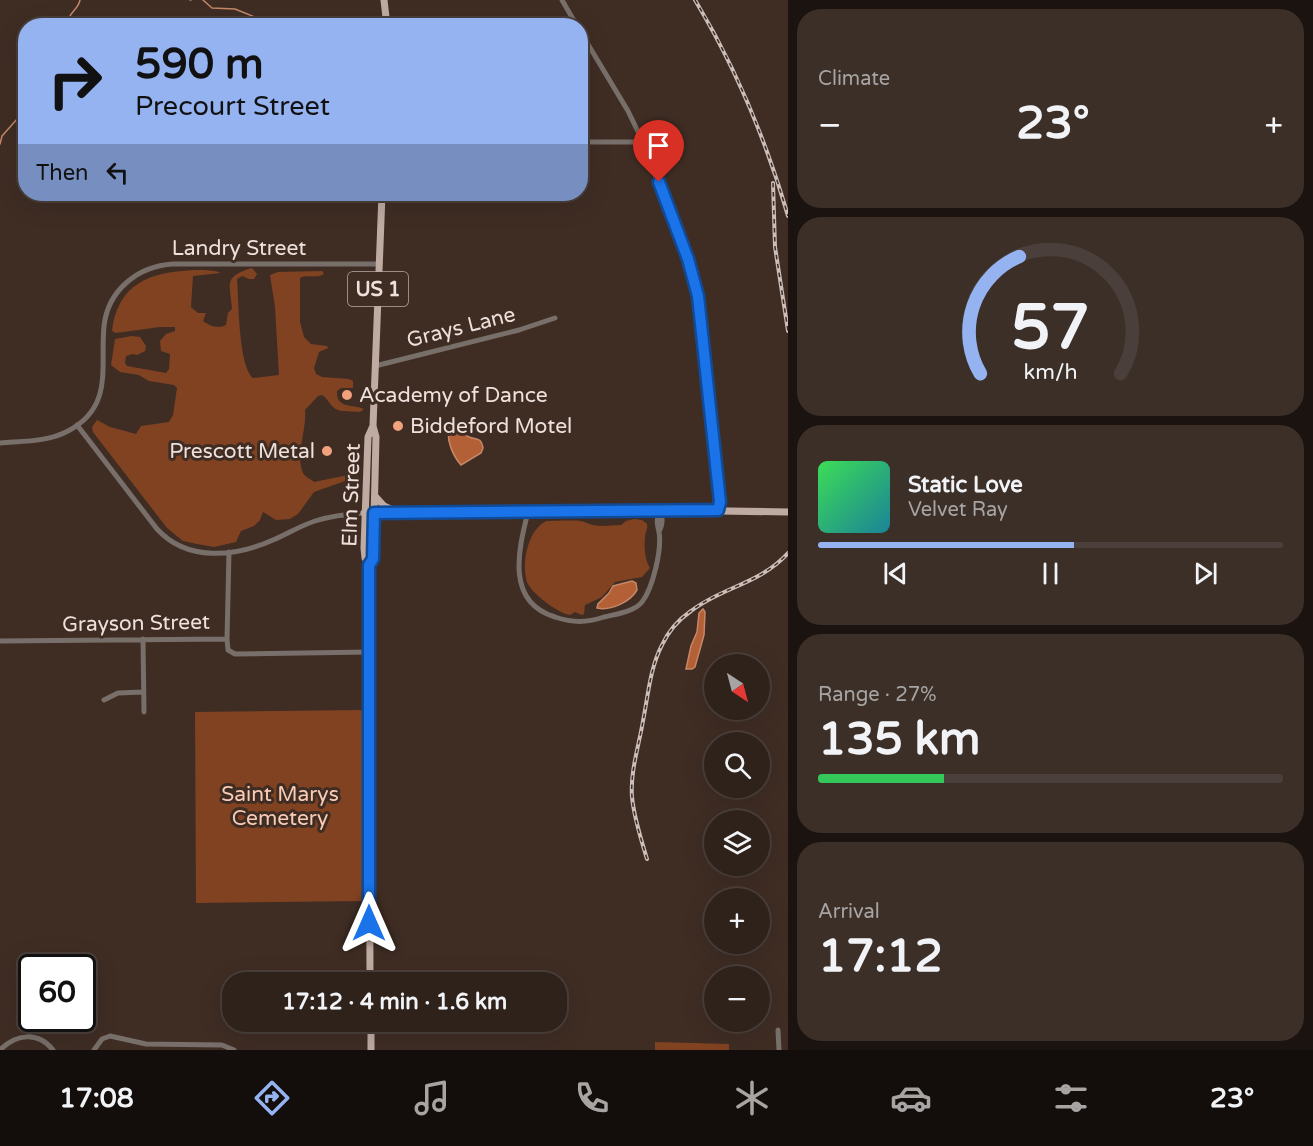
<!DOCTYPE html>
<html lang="en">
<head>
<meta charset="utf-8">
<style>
  body { margin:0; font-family:"Varela Round",sans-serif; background:#3b2f28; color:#f1f3f6; height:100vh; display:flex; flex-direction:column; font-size:22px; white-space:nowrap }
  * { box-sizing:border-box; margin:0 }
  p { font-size:20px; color:#a7a4a3 }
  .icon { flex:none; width:33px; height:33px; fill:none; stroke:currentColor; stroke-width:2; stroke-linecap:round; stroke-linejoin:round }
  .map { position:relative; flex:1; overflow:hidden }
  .drawer { display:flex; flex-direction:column; gap:9px; padding:9px; background:#1a130f; width:525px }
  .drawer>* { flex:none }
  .top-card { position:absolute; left:18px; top:18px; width:570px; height:183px; border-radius:24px; box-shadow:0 6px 24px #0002,0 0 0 2px #4a3f3a; background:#95b2f1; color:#111; overflow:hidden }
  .needle { width:39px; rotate:144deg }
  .fabs { position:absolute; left:704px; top:654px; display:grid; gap:12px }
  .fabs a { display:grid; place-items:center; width:66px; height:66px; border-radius:50%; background:#2f221b; box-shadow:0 6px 24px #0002,0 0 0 2px #4a3f3a; font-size:30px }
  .speed { position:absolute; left:18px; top:954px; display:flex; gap:12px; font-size:30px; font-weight:700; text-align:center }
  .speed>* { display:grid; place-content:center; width:78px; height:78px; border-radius:50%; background:#2f221b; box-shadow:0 6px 24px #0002,0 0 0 2px #4a3f3a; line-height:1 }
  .speed .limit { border:3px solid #111; border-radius:9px; background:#fff; color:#111 }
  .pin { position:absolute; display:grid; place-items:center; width:51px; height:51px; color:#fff; margin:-62px -26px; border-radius:50% 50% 50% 0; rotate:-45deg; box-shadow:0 0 6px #0007 }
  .pin .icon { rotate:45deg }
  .me { position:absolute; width:66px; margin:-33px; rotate:0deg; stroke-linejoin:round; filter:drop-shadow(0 0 4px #0008) }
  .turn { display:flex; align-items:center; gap:21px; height:126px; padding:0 18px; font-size:27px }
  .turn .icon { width:78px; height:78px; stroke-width:2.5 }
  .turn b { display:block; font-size:42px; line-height:51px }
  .then { display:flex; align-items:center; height:57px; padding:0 18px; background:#0003; gap:12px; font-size:22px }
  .big { font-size:45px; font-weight:700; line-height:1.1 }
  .drawer .widget { flex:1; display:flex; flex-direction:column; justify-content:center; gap:9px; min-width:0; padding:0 21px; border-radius:24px; background:#3b2f28 }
  .drawer .dial { align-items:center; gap:0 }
  .dial svg { height:156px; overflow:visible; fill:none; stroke:#4a3f3a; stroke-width:7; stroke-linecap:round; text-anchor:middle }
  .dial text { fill:#f1f3f6; stroke:none }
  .song { display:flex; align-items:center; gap:18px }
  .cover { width:72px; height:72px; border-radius:9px; background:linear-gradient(135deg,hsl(130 70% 55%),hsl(190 70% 35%)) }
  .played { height:6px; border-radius:3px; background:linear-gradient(90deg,#95b2f1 55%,#4a3f3a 55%) }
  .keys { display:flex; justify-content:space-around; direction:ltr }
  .heat { display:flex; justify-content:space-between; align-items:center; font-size:33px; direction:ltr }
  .charge { height:9px; border-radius:4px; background:linear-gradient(90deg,#34c759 27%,#4a3f3a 0) }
  .trip { position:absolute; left:222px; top:972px; width:345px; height:60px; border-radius:24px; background:#2f221b; box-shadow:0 6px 24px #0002,0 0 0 2px #4a3f3a; font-weight:700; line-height:60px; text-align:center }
  .dock { display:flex; height:96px; justify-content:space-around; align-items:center; background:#130e0b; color:#a7a4a3 }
  .dock .icon { width:42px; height:42px }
  .dock .current { color:#95b2f1 }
  .dock b { font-size:27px; color:#f1f3f6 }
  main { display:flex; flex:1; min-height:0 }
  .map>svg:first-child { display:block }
</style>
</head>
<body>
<main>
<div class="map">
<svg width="788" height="1050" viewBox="0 0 788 1050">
  <rect width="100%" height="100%" fill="#3f2d24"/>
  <!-- green -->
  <path fill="#814221" d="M252 268 257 274 254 279H249L242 276 237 279C239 300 238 365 253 378L279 375 275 307 270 275 278 272 322 271 324 274C316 279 308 274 300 278V322L304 337 311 344 327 346 328 348 319 352 314 368 316 374 322 377 349 379 353 381V388H341L337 391C336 409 353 404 364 409L360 412C352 411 339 413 333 407 329 403 327 398 322 395L318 396 305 410C307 430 295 455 303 473 306 478 311 479 314 482L348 475V480L314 492 298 514 290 519 276 520 263 512 260 520 254 526 241 531 236 542 214 547 197 544 183 541 167 528 93 432 92 427 97 420 110 427 136 434 141 426 169 422 173 415 177 388 174 385 149 381 139 375 120 372 111 365 115 339 132 336 140 337 146 346 145 351 137 355 133 354 126 356 125 363 127 366 166 373 169 369 170 354 161 351 160 341 166 334 175 331V327H160L116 333 112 331C117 290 142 274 182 271 193 270 207 269 219 272L220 273 193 276 191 307 198 313H206L203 321C209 326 219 329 226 325L228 313 232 309C230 283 223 277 252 268Z
    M634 519 642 520 647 524C648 530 645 532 645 538 644 548 645 560 650 568L642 577 615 582 602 597 585 605 584 614 582 615 575 612 570 615C559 614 531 593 527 582 521 564 528 528 547 521 550 521 576 520 580 521 584 521 588 524 593 525 602 527 612 525 621 525L626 521Z
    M364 710 366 901 196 903 195 712Z
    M655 1042 729 1044V1050H655Z"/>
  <!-- water -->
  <path fill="#b46036" stroke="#c58768" stroke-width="1.5" d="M456 427C460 430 464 435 469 437 477 440 481 437 483 448L481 453 461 465C453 456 446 440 449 428Z
    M632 581 636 583 637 590C630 602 611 611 597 608L598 604 609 593 613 586Z
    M703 609 705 612 704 635 695 667 692 669H686L691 646 697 632 699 613Z"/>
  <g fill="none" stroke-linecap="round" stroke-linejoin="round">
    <!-- stream -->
    <path stroke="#c58768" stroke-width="1.5" d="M190 0H191
      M203 0 212 8 235 9 262 20H310L311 26
      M69 26C66 13 78 11 80 0
      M0 144 2 136 26 109"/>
    <!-- minor -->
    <path stroke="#786f6a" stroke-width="5" d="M562 0 577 26
      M155 21 156 26
      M580 31 628 111 643 142 693 276 700 310 716 480C719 490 721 500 718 510
      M580 142H643
      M375 366 519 330 555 318
      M77 425 157 529C187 562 235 557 273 540 287 534 300 526 315 521 331 516 348 514 364 513
      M0 443C22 441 48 442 68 431 114 407 100 367 104 326 108 290 138 266 173 264H379
      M716 487 715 503 718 510
      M528 512C518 551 506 602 555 617 573 623 586 623 604 617 616 614 634 612 642 602 653 588 662 549 659 532 657 523 656 519 660 510
      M659 532C663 524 663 519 660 511
      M143 639 144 712
      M227 639 229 552
      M0 641 227 639 228 650 235 654 369 652
      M104 700 118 693 143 692
      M778 1030 779 1050
      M0 1050C16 1034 38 1031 53 1050
      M94 1050 102 1039 110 1036 146 1044 222 1045 234 1050"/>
    <!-- major -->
    <path stroke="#bfaba2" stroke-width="7" d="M384 0 387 26
      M375 496 384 506 397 512
      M364 513 660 510 788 512
      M369 565 365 558 364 548 368 437 373 426
      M370 982 369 612V565L373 559 376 437 373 426 382 194
      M371 1022V1050"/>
    <!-- rail casing -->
    <g stroke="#cbbdb8" stroke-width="4">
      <path id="rail" d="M695 0C736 68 766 140 788 216
        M773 183 775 247 788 331
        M647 859C641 839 634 818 632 797 630 772 639 745 643 721 648 696 650 668 662 645 668 632 678 620 691 611 722 587 760 584 788 553"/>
    </g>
    <!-- rail -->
    <use href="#rail" stroke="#3f2d24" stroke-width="1.5" stroke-dasharray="4.5" stroke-linecap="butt"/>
  </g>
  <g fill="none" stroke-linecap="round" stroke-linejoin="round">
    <!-- route casing -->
    <g stroke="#114b97" stroke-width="15">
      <path id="route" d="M369 923V565L373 559 374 513 718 510 720 502 698 296 688 259 659 182"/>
    </g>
    <!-- route -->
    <use href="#route" stroke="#1a73e8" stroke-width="10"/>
  </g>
  <!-- markers -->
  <g fill="#f1a17c" stroke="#3f2d24" stroke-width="2">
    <circle cx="347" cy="395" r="6"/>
    <circle cx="398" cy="426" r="6"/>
    <circle cx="327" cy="451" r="6"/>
  </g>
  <g text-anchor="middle" stroke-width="6" stroke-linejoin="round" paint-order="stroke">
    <!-- shield labels -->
    <rect fill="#3f2d24" stroke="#baaba5" stroke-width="1.5" x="348" y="272" width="60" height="34" rx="4.5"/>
    <g font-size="20" font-weight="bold" fill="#eee1dc">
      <text x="378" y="296">US 1</text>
    </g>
    <!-- street labels -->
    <g font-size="21" fill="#eee1dc" stroke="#3f2d24">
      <text x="239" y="255">Landry Street</text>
      <text transform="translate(461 327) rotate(-14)" y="7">Grays Lane</text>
      <text transform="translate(351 495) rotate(-88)" y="7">Elm Street</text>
      <text transform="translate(136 623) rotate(-1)" y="7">Grayson Street</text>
    </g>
    <!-- poi labels -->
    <g font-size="21" fill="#eee1dc" stroke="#3f2d24" text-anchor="start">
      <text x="359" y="402">Academy of Dance</text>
      <text x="410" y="433">Biddeford Motel</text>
      <text x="315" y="458" text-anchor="end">Prescott Metal</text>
    </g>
    <!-- park labels -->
    <g font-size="21" fill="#f9cbb5" stroke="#3f2d24">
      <text x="280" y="801">Saint Marys<tspan x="280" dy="24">Cemetery</tspan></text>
    </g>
  </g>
</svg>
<div class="fabs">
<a><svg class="needle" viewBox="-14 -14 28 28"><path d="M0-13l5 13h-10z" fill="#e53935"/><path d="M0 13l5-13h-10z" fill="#a7a4a3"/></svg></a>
<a><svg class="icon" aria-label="search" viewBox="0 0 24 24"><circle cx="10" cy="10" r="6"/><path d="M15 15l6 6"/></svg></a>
<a><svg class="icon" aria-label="layers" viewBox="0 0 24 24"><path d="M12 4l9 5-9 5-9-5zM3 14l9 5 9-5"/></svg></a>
<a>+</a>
<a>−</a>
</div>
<div class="speed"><div class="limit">60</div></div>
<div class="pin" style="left:659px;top:182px;background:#d93025"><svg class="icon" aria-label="arrive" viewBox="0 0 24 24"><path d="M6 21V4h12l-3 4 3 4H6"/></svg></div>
<svg class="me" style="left:369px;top:923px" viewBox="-20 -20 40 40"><path d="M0-17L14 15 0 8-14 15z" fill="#1a73e8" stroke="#fff" stroke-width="4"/></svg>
<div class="trip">17:12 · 4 min · 1.6 km</div>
<div class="top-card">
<div class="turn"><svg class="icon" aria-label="right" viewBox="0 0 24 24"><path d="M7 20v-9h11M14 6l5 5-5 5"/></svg><div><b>590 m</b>Precourt Street</div></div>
<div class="then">Then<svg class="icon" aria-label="left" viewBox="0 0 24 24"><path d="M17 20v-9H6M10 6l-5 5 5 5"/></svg></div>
</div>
</div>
<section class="drawer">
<div class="widget"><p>Climate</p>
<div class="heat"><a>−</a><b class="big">23°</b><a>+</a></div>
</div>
<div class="widget dial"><svg viewBox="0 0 100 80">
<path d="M14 69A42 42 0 1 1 86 69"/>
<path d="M14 69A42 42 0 0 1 34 9" stroke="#95b2f1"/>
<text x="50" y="56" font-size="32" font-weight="700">57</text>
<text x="50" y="72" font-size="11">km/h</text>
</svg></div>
<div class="widget">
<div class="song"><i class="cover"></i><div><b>Static Love</b><p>Velvet Ray</p></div></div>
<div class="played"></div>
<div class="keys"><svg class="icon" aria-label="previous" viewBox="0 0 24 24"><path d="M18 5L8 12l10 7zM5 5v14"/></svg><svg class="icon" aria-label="pause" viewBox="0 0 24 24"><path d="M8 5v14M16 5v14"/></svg><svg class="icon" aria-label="next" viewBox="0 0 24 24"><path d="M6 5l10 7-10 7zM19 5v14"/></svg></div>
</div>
<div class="widget"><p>Range · 27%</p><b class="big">135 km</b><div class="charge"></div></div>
<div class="widget"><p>Arrival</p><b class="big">17:12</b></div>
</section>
</main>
<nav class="dock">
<b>17:08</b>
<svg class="icon current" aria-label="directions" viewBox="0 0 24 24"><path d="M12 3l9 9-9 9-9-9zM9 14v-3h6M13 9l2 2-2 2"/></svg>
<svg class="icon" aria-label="music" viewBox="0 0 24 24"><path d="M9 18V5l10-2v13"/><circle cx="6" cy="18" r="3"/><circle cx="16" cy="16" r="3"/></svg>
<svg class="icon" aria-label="phone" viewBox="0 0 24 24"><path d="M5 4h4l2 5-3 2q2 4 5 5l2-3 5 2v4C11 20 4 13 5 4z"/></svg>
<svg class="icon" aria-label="climate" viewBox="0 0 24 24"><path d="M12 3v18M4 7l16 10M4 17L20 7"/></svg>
<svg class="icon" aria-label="car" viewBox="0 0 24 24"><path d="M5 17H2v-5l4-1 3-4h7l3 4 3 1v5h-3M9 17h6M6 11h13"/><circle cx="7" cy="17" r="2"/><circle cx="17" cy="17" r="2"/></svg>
<svg class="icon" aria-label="filters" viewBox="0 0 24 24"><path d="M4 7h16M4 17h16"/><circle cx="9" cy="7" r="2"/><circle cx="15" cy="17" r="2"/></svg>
<b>23°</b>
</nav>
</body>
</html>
